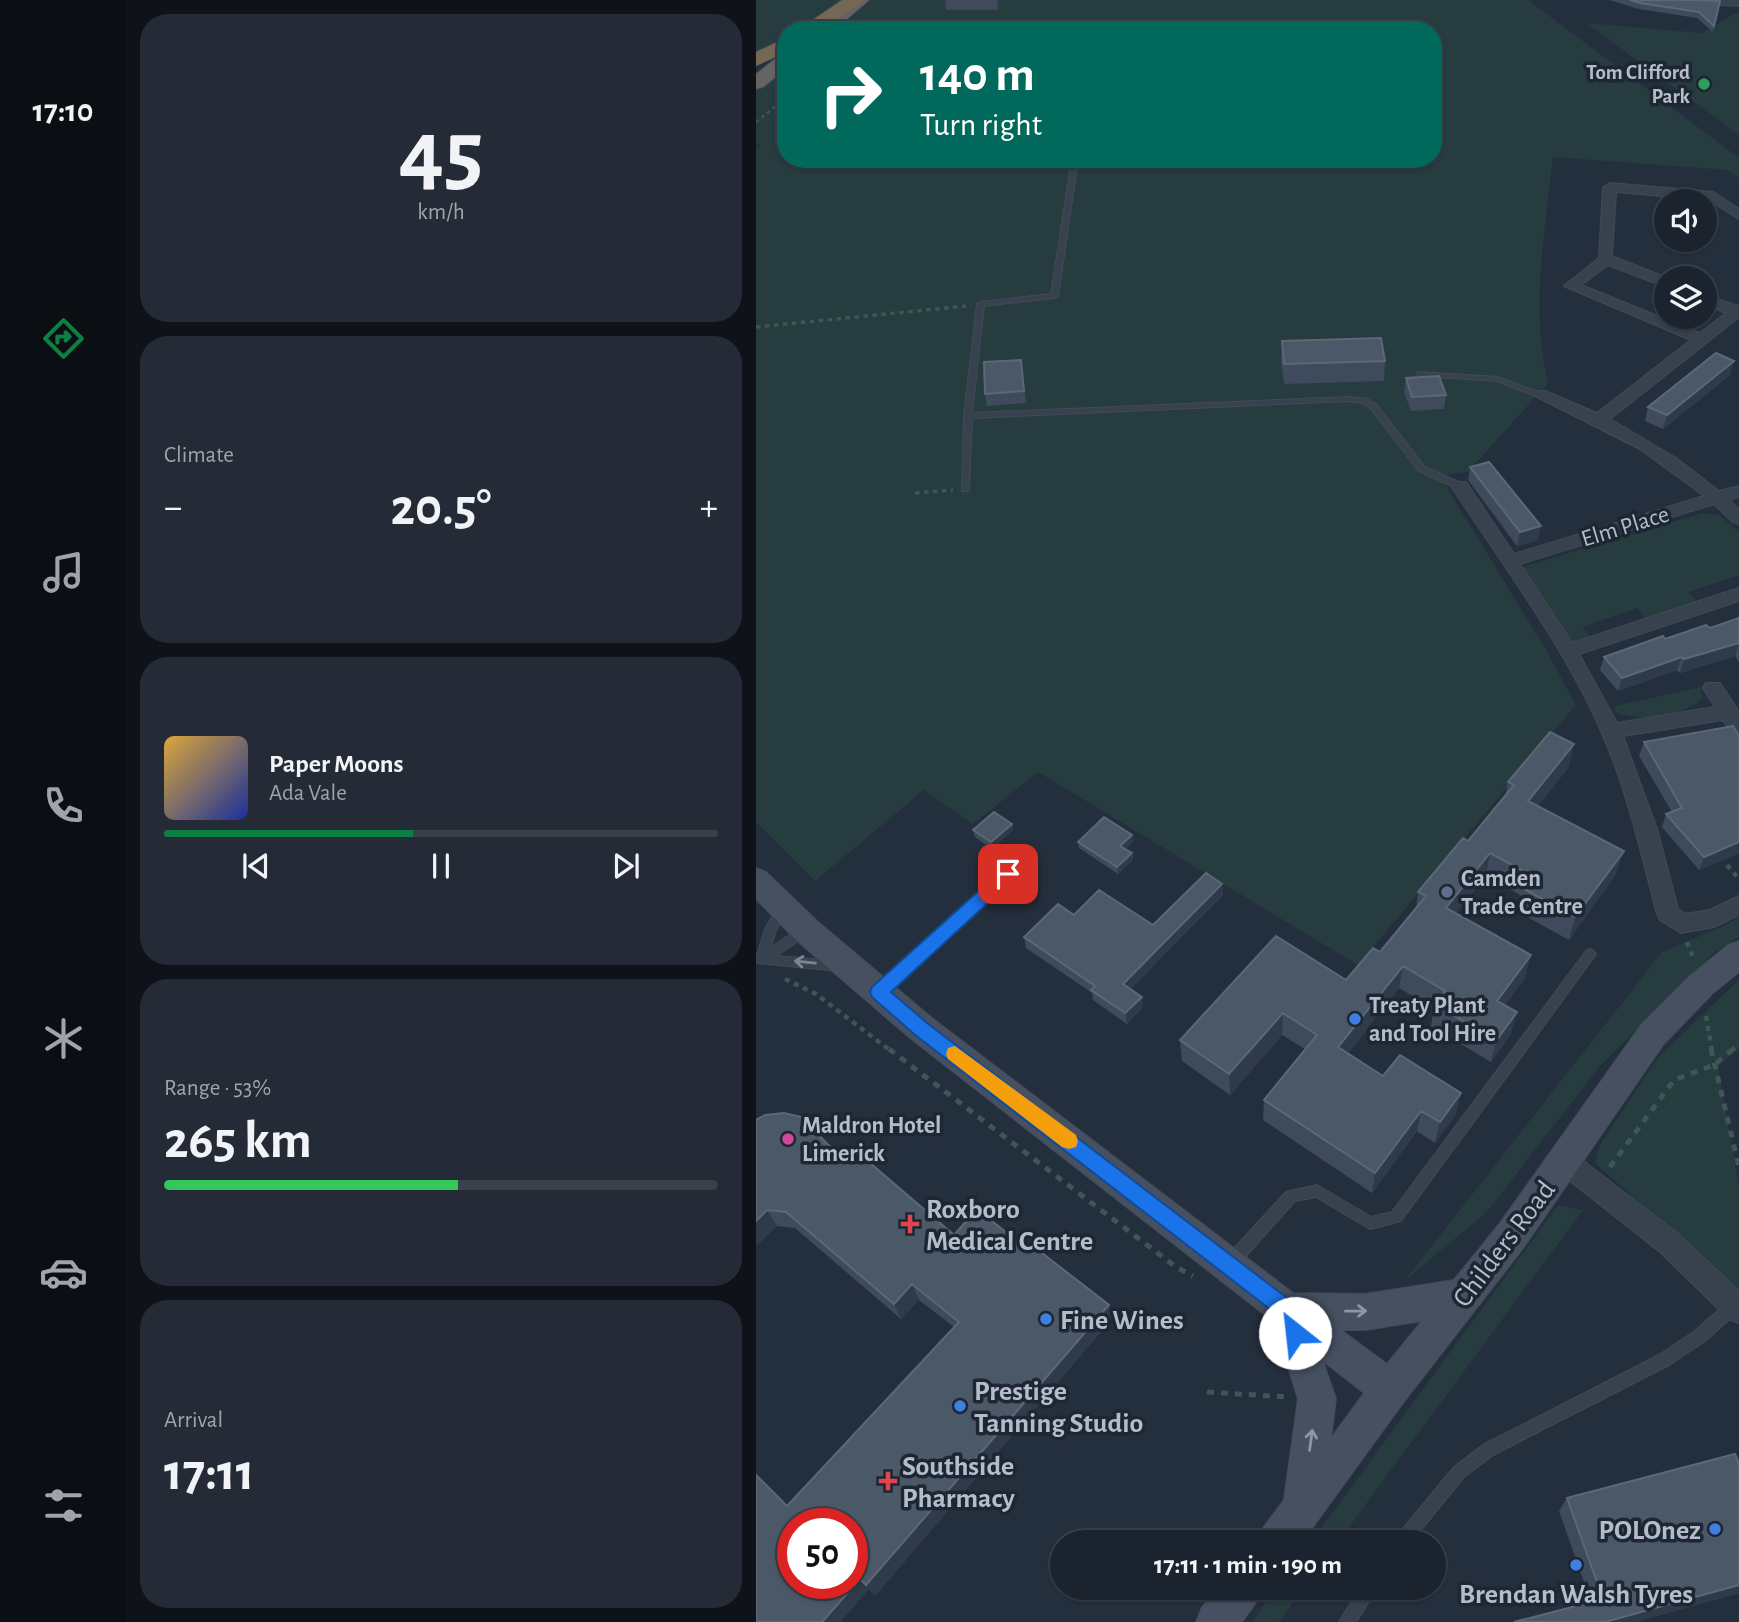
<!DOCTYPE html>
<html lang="en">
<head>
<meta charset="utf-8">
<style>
  body { margin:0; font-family:"Alegreya Sans",sans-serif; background:#242b36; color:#f1f3f6; height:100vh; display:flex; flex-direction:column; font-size:26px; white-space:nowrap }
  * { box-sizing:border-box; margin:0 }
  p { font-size:23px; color:#a0a4aa }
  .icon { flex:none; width:38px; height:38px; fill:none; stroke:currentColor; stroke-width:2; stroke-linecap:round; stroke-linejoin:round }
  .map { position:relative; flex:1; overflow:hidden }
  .side { display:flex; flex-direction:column; gap:14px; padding:14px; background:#0f1319; width:630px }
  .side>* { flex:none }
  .hud { position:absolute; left:21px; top:21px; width:665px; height:147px; border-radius:28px; box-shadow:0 2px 5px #0004,0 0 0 2px #39404a; background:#00695c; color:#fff; overflow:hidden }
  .tools { position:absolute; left:898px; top:189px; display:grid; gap:14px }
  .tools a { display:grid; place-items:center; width:63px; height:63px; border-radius:50%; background:#1b232e; box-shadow:0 2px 5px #0004,0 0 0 2px #39404a; font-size:35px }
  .speed { position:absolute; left:21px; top:1508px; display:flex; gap:14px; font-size:35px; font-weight:700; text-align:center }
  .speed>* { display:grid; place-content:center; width:91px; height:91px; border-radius:50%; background:#1b232e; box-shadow:0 2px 5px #0004,0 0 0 2px #39404a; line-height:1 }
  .speed .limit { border:10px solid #d22; background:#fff; color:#111 }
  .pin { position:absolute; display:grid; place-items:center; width:60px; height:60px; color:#fff; margin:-30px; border-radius:14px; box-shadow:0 4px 10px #0006 }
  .me { position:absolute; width:77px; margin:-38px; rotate:331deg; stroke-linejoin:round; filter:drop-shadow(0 0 5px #0008) }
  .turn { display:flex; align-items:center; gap:24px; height:147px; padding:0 28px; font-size:32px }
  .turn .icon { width:91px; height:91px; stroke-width:2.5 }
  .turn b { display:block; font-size:49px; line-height:60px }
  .big { font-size:52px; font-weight:600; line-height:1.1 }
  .side .card { flex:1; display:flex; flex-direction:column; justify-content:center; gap:10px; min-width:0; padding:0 24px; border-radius:28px; background:#242b36 }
  .side .dial { align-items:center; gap:0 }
  .dial b { font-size:91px; line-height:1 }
  .song { display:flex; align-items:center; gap:21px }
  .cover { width:84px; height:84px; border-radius:10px; background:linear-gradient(135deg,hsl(40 70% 55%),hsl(230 70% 35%)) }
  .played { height:7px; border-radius:4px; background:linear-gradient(90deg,#0b8043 45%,#39404a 45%) }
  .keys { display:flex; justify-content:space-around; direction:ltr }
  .heat { display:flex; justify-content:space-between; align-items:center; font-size:38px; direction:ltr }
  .charge { height:10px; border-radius:5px; background:linear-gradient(90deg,#34c759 53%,#39404a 0) }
  .trip { position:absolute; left:294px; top:1530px; width:396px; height:70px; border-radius:35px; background:#1b232e; box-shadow:0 2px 5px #0004,0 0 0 2px #39404a; font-weight:600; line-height:70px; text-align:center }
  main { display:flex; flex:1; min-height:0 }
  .dock { display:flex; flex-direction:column; width:126px; justify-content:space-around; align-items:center; background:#0b0e12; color:#a0a4aa }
  .dock .icon { width:49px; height:49px }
  .dock .on { color:#0b8043 }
  .dock b { font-size:32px; color:#f1f3f6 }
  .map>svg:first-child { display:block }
</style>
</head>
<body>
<main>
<nav class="dock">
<b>17:10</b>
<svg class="icon on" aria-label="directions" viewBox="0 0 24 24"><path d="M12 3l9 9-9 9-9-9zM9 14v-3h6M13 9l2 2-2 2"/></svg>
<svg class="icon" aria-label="music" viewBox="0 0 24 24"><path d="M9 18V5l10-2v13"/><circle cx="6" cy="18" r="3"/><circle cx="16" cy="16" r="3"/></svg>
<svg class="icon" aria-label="phone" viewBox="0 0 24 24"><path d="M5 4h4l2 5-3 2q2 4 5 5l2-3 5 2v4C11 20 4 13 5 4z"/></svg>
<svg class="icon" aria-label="climate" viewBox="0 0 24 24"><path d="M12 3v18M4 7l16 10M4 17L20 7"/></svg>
<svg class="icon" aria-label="car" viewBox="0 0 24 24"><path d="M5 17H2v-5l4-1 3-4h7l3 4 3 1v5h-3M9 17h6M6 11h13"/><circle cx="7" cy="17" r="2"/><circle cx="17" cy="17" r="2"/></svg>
<svg class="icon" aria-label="filters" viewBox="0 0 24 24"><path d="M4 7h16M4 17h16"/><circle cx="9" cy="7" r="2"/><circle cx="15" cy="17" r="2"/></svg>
</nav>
<section class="side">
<div class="card dial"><b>45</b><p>km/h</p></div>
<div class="card"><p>Climate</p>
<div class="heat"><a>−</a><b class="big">20.5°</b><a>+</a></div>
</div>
<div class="card">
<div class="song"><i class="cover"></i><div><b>Paper Moons</b><p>Ada Vale</p></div></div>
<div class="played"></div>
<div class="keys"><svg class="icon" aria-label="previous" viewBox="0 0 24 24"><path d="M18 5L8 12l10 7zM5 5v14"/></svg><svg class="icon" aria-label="pause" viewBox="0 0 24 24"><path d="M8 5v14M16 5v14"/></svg><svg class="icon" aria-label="next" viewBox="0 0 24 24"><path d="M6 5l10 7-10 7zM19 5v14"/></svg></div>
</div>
<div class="card"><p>Range · 53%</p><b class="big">265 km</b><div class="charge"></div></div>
<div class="card"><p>Arrival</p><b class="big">17:11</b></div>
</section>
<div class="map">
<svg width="983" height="1622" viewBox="0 0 983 1622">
  <rect width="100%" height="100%" fill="#242f3e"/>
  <!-- green -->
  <path fill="#263c3f" d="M0 0H92L45 30H30V39L0 55Z
    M113 0H772L983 158V178L971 170 797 157C789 233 774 308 792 383L712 472 687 476 693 491 789 648 820 705 602 965 282 772 217 824 168 790 59 881 0 822V148L5 146 0 144V89L30 65V159H677V30H74Z
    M978 14H983V135L830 23 946 33Z
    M946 513 963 515 983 532V575L932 592 941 602 890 619 881 608 826 627 836 638 816 642 766 567Z
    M945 687 946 699C927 717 883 722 859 712V706Z
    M983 917V937L957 953 844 1066 730 1213 649 1280 906 952 968 926Z
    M983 980V1049L962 1066 983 1187V1292L839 1163 844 1145 903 1056Z
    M802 1205 827 1210 582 1542H555Z
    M521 1587H548L523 1622H496Z"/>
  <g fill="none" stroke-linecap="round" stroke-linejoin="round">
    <!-- service casing -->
    <g stroke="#414a57" stroke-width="2">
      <path id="service" d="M316 159H322L302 296 298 298 228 306 216 413 592 397 611 399 620 404 669 467 707 484V488H701L663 471 614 408 606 403 592 401 216 418 213 489 212 491H206L208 416 221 304 225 302 295 294Z
        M662 372 742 377 787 394 783 396H780L741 381 665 376 661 374Z
        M252 870 256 871 257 874 256 877 129 993 125 995 121 993 119 990 121 987 248 871Z
        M26 906 30 907 32 910 20 930 15 947 46 927 50 925 54 927 56 930 54 933 20 956 83 961 87 963 89 966 87 969 83 971 1 963 0 959 9 929 22 907Z
        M834 949 838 951 840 954 838 957 645 1221 614 1229 560 1197 539 1201 481 1266 476 1267 471 1266 469 1261 471 1256 530 1192 561 1185 615 1217 636 1212 830 951Z
        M978 1299 983 1302V1311L949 1341 913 1365 737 1455 708 1477 655 1542H638L640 1537 698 1467 727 1445 903 1355 939 1331 973 1301Z
        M605 1587H622L600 1622H583Z"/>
    </g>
    <!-- minor casing -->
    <g stroke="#414a57" stroke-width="2">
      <path id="minor" d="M925 0H983V6L931 3Z
        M854 183 957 192 983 209V219L953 200 860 192 856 256 911 278 910 287 852 265 825 285 944 333 970 313 948 304V295L983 306V317L854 419 920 458 963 491 983 486V497L973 500 983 509V524L977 522 958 504 764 564 816 643 983 588V601L823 654 861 723 959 707 947 688 950 683H964L983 712V735L976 733 967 720 867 736 901 829 922 909 929 914 954 910 983 896V915L958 927 925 933 904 920 901 914C885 853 871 789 845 731 807 644 747 565 695 486L698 482H710L758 554 948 496 884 449 775 394 777 391H789L841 413 935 340 808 286 843 258 847 187Z
        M808 1149 817 1153 922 1234 983 1291V1323L973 1319 904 1252 799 1169 795 1161 799 1153Z"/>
    </g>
    <!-- secondary casing -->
    <g stroke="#414a57" stroke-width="2">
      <path id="secondary" d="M0 868 10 872 61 921 176 1018 537 1293 609 1294 698 1280 744 1223 885 1025 934 976 972 945 983 941V972L956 994 907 1045 768 1247 647 1403 546 1542H501L507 1528 528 1500 542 1399 518 1322 154 1038 39 939 0 899ZM666 1321 631 1364 585 1330H609ZM567 1361 608 1393 575 1438 580 1399Z
        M462 1587H507L501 1601 486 1622H440L446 1607Z"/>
    </g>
    <!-- trunk casing -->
    <g stroke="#434c59" stroke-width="2">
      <path id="trunk" d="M93 0H113L78 30H58Z
        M30 54V69L7 87 0 89V74L23 56Z"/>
    </g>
    <!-- motorway casing -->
    <g stroke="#434c59" stroke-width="1">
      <path id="motorway" d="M86 0H109L66 30H42Z
        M30 38V52L0 66V52Z"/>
    </g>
    <!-- path-far3 -->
    <path stroke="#3f5557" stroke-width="2.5" stroke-dasharray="3.5 3.5" stroke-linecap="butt" d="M0 122 30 98"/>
    <!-- path-far2 -->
    <path stroke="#3f5557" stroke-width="3.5" stroke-dasharray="4.5 4.5" stroke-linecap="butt" d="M0 327 210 306
      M159 493 197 490"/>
    <!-- path-far1 -->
    <path stroke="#3f5557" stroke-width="4.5" stroke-dasharray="5 5" stroke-linecap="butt" d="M971 865 983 879
      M931 942 938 960
      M29 979 60 994 135 1051
      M950 1016 956 1051
      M975 1051 983 1044"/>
    <!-- path -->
    <path stroke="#3f5557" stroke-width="5" stroke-dasharray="7 7" stroke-linecap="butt" d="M133 1049 420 1267 437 1276
      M955 1049 983 1167
      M854 1167 918 1080 958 1065 977 1049
      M451 1392 531 1397"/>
    <!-- service -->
    <use href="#service" fill="#38414e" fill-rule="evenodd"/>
    <!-- minor -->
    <use href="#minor" fill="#38414e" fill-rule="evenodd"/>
    <!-- secondary -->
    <use href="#secondary" fill="#465061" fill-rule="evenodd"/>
    <!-- trunk -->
    <use href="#trunk" fill="#656462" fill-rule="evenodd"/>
    <!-- motorway -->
    <use href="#motorway" fill="#746855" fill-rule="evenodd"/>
  </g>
  <!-- wall -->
  <path fill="#3f4b5c" d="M189 0H245L242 10H190Z
    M853 0H939L964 1 957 32 941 18 883 9Z
    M526 341 629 361 628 381 528 384 525 361Z
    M265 360 270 403 231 406 229 394Z
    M974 375 907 429 889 421 892 407Z
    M650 378 690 395 688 409 655 411 648 392Z
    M714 467 782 540 761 546 712 480Z
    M983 614V662L979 656 924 673 921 670 862 691 844 670 848 657 909 639 954 628 981 619Z
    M888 742 983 853 943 870 906 827 910 814 916 812 883 756Z
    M818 744 812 768 782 806 860 874 813 940 762 912 766 896 730 876 700 913 769 978 749 1005 755 1034 735 1062 675 1026 678 1009 643 988 592 1053 627 1076 700 1114 679 1143 661 1131 616 1193 507 1120 508 1100 549 1049 526 1035 474 1095 426 1061 424 1040 590 980 624 952 660 910 662 892 712 841 749 796 752 782Z
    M256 824 257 830 236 849 219 837 217 830Z
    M376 835 377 842 369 849 376 853 377 860 362 874 323 848 322 842Z
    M466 884 467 895 374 989 387 1007 371 1024 337 1000 336 993 270 948 268 937 318 915 397 925Z
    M0 1120 88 1161 198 1235 272 1250 353 1305 355 1320 119 1596 113 1589 84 1622H0L31 1506 198 1327 163 1300 145 1319 39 1228 21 1226 0 1246Z
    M983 1463V1593L879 1622H758L835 1602 803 1511 811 1498Z"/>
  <!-- shaded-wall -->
  <path fill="#2f3b4b" d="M241 0H245L242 10Z
    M978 361 974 375 907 429 911 415Z
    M785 526 782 540 761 546 764 532Z
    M983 643 979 656 924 673 928 659Z
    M926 657 921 670 862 691 866 678Z
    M818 744 812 768 767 825 772 801Z
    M256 824 257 830 236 849 235 842Z
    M376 835 377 842 365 852 364 846Z
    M983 842V853L943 870 948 857Z
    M868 851 860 874 813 940 819 917Z
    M376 853 377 860 362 874 361 867Z
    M734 853 730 876 686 930 690 908Z
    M466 884 467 895 369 995 367 984Z
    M775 955 769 978 736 1023 741 1001Z
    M647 966 643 988 580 1069 582 1047Z
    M386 997 387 1007 371 1024 369 1013Z
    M761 1012 755 1034 735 1062 740 1041Z
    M527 1013 526 1035 474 1095 473 1074Z
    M705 1093 700 1114 679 1143 684 1122Z
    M665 1111 661 1131 616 1193 619 1173Z
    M11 1210 21 1226 0 1246V1221Z
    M156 1284 163 1300 145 1319 138 1304Z
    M353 1305 355 1320 119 1596 110 1585Z
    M104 1579 113 1589 84 1622H66Z
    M983 1585V1593L879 1622H849Z"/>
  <!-- building -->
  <path fill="#4b5868" stroke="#5c6777" stroke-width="2" fill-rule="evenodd" d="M874 0H939L964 1 958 26 943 12 884 3Z
    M625 338 629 361 528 364 526 341Z
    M960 353 978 361 911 415 892 407Z
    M265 360 268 391 229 394 228 362Z
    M683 376 690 395 656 397 650 378Z
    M733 462 785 526 764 532 714 467Z
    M983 618V643L928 659 926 657 866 678 848 657 907 636 909 639 950 625 954 628Z
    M977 726 983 736V842L948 857 910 814 926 808 888 742Z
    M794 732 818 744 772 801 868 851 819 917 768 889 777 876 734 853 690 908 775 955 741 1001 761 1012 740 1041 679 1004 689 991 647 966 582 1047 627 1076 644 1055 705 1093 684 1122 665 1111 619 1173 508 1100 561 1035 527 1013 473 1074 424 1040 520 936 590 980 617 948 624 952 670 896 662 892 707 838 712 841 758 785 752 782Z
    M238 812 256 824 235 842 217 830Z
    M348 817 376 835 364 846 376 853 361 867 322 842Z
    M450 873 466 884 367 984 386 997 369 1013 335 990 339 986 268 937 302 904 318 915 343 890 397 925Z
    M28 1113 45 1117 88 1161 99 1150 198 1235 221 1209 272 1250 277 1246 353 1305 110 1585 104 1579 66 1622H0V1475L31 1506 203 1322 156 1284 138 1304 30 1212 11 1210 0 1221V1120L9 1115ZM37 1524H96V1584H37Z
    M979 1454 983 1463V1585L849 1622H758L847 1599 811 1498Z"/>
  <!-- one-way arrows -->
  <defs><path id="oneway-shaft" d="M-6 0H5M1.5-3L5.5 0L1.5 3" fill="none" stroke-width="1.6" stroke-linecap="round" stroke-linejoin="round" transform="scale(1.75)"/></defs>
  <use stroke="#7c8592" href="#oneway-shaft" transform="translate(49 962) rotate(-174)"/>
  <g stroke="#8e96a5">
    <use href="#oneway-shaft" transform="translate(600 1311) rotate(-1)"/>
    <use href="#oneway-shaft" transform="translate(555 1440) rotate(-82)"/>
  </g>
  <!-- route -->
  <path fill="#1a73e8" stroke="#114b97" stroke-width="2" d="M252 868 258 870 260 874 258 879 135 992 171 1023 539 1304 550 1333 547 1340 539 1343 532 1340 524 1317 158 1034 116 997 114 992 116 987 246 870Z"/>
  <!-- slow -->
  <path fill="#f59e0b" d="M199 1046 320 1135 322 1141 320 1147 313 1149 306 1147 192 1059 190 1054 192 1048Z"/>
  <!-- markers -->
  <circle fill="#2e9e5b" stroke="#1d2633" stroke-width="2.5" cx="948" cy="84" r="7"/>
  <circle fill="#5c6f8a" stroke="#1d2633" stroke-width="2.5" cx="691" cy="892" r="7"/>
  <g fill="#3f7fe0" stroke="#1d2633" stroke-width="2.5">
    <circle cx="599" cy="1019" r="7"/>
    <circle cx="290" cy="1319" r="7"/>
    <circle cx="204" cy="1406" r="7"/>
    <circle cx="959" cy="1529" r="7"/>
    <circle cx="820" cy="1565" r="7"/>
  </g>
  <circle fill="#d1479c" stroke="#1d2633" stroke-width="2.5" cx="32" cy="1139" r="7"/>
  <g fill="#e0444e" stroke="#1d2633" stroke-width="2.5">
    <path d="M150.5 1213.5h7v7h7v7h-7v7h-7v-7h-7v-7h7z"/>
    <path d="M128.5 1470.5h7v7h7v7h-7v7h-7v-7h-7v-7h7z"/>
  </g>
  <g text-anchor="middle" stroke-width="7" stroke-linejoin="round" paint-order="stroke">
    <!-- far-poi labels -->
    <g font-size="21" font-weight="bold" fill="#b4bcc9" stroke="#1d2633" text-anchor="end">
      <text x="934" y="79">Tom Clifford<tspan x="934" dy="24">Park</tspan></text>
    </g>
    <!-- street labels -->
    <g font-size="24" fill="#b4bcc9" stroke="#1d2633">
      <text transform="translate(869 526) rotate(-17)" y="8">Elm Place</text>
    </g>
    <!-- poi labels -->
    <g font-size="24" font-weight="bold" fill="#b4bcc9" stroke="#1d2633" text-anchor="start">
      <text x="705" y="886">Camden<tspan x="705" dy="28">Trade Centre</tspan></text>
      <text x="613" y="1013">Treaty Plant<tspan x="613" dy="28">and Tool Hire</tspan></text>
      <text x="46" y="1133">Maldron Hotel<tspan x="46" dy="28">Limerick</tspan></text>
    </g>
    <!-- near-poi labels -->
    <g font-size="28" font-weight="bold" fill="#b4bcc9" stroke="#1d2633" text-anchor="start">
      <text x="170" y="1218">Roxboro<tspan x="170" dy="32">Medical Centre</tspan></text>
      <text x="304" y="1329">Fine Wines</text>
      <text x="218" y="1400">Prestige<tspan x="218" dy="32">Tanning Studio</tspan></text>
      <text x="146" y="1475">Southside<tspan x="146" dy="32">Pharmacy</tspan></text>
      <text x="945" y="1539" text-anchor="end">POLOnez</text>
      <text x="820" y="1603" text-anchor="middle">Brendan Walsh Tyres</text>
    </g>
    <!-- near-street labels -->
    <g font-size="28" fill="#b4bcc9" stroke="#1d2633">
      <text transform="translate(747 1243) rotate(-53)" y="10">Childers Road</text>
    </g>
  </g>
</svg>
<div class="tools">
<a><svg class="icon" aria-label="sound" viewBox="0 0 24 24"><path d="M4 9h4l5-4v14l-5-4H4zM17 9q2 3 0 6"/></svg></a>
<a><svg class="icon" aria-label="layers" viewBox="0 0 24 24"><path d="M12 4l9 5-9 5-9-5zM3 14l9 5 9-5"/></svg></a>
</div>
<div class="speed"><div class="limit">50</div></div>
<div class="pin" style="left:252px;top:874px;background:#d93025"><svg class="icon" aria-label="arrive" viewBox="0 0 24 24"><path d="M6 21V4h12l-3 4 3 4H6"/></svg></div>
<svg class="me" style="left:539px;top:1333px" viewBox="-20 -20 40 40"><circle r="19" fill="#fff"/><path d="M0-13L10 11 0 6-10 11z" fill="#1a73e8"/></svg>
<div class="trip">17:11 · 1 min · 190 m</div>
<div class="hud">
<div class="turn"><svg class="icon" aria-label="right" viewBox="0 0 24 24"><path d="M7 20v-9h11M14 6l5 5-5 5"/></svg><div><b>140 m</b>Turn right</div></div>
</div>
</div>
</main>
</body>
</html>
